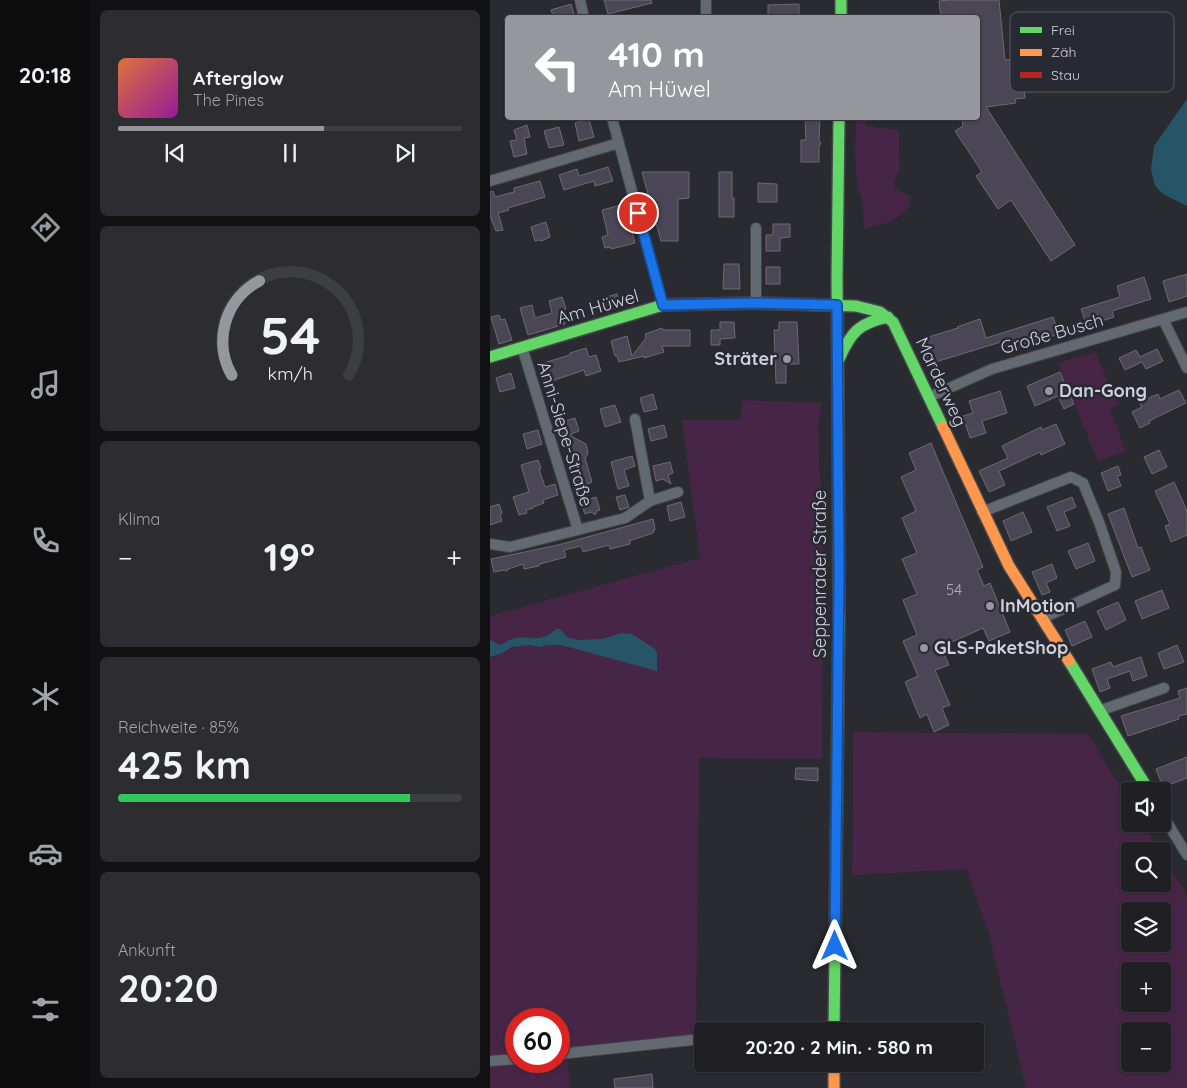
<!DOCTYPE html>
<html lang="de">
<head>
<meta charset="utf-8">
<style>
  body { margin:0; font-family:Quicksand,sans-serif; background:#2d2d31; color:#f1f3f6; height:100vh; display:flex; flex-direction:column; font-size:19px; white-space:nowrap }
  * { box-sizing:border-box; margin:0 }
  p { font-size:16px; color:#a2a3a6 }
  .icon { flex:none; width:28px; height:28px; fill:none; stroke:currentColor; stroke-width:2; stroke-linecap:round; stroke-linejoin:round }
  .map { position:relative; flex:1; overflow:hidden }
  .sheet { display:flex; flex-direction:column; gap:10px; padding:10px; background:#121214; width:400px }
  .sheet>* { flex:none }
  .guide { position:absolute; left:15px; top:15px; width:475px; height:105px; border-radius:5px; box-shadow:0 1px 4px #0004,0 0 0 1px #3d3e41; background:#96979d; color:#fff; overflow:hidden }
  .fabs { position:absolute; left:631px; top:782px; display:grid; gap:10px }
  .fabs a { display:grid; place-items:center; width:50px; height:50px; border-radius:5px; background:#202024; box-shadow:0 1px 4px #0004,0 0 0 1px #3d3e41; font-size:25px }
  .speed { position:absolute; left:15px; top:1008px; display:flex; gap:10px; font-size:25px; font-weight:700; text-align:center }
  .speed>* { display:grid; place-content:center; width:65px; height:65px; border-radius:50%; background:#202024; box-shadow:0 1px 4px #0004,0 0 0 1px #3d3e41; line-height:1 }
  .speed .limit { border:8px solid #d22; background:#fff; color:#111 }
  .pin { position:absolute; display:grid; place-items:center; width:42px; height:42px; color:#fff; margin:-21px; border:2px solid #fff; border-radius:50%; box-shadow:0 1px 5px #0007 }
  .me { position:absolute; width:55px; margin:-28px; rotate:0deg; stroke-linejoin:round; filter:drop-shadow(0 0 4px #0008) }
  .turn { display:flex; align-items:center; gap:18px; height:105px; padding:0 20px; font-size:22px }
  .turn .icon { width:65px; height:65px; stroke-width:2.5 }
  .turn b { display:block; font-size:35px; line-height:42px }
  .big { font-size:38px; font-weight:800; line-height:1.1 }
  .sheet .card { flex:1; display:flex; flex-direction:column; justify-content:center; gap:8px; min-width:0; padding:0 18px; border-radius:8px; background:#2d2d31 }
  .sheet .dial { align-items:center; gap:0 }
  .dial svg { height:130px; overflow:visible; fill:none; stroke:#3d3e41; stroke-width:7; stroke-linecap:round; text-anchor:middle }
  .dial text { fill:#f1f3f6; stroke:none }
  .song { display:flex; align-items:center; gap:15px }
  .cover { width:60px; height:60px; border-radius:8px; background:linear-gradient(135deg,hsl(20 70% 55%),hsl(300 70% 35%)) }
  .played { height:5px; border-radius:2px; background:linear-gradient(90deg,#96979d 60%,#3d3e41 60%) }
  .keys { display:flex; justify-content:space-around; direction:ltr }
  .heat { display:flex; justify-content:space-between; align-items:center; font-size:28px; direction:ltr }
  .charge { height:8px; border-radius:4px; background:linear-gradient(90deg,#34c759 85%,#3d3e41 0) }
  .trip { position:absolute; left:204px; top:1022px; width:290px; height:50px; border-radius:5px; background:#202024; box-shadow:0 1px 4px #0004,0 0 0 1px #3d3e41; font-weight:800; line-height:50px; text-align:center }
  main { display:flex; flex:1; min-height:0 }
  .dock { display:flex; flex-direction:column; width:90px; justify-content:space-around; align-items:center; background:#0d0d0e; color:#a2a3a6 }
  .dock .icon { width:35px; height:35px }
  .dock .active { color:#96979d }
  .dock b { font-size:22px; color:#f1f3f6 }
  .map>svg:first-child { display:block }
</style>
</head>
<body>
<main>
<nav class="dock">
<b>20:18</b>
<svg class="icon active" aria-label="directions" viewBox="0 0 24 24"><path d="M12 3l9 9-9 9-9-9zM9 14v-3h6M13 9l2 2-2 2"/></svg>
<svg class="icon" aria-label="music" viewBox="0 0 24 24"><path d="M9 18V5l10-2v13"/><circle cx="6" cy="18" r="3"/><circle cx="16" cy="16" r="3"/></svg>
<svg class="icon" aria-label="phone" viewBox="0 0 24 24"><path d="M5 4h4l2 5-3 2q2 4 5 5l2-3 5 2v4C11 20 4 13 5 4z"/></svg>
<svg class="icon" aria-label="climate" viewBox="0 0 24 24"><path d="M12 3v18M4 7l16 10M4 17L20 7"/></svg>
<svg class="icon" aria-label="car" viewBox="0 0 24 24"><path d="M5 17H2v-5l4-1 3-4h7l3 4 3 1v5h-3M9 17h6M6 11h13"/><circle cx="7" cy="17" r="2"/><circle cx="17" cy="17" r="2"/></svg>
<svg class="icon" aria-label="filters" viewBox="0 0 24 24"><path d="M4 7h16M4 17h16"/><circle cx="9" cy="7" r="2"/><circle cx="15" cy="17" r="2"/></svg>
</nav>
<section class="sheet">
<div class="card">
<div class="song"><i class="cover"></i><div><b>Afterglow</b><p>The Pines</p></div></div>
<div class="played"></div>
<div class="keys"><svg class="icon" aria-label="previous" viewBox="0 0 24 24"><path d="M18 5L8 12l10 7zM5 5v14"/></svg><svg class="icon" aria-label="pause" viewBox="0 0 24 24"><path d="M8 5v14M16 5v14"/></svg><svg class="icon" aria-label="next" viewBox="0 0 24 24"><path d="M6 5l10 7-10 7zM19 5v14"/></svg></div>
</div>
<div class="card dial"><svg viewBox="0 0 100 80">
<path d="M14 69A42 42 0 1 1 86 69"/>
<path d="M14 69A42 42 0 0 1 31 11" stroke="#96979d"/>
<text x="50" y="56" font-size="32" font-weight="700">54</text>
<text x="50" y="72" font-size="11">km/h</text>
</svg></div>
<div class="card"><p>Klima</p>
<div class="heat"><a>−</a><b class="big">19°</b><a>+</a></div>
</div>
<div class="card"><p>Reichweite · 85%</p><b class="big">425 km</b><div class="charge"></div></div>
<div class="card"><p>Ankunft</p><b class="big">20:20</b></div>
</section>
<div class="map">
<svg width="697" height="1088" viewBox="0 0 697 1088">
  <rect width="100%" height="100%" fill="#2a2b30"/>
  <!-- green -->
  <path fill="#472546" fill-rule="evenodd" d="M366 118H375L376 126 409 130 410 169 404 183 405 189 421 196C418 221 395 223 374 229L373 206 367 183 365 152Z
    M605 352 628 404 620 409 636 451 608 461 568 363Z
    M252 400 332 403 328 426 333 550 332 759 209 758 206 1034 69 1051V1019H26V1056L0 1059V616L210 558 192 420H251Z
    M363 732 598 734 640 803V824H653L670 851H640V884H672L673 856 697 896V1088H536L499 934 476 869 362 875ZM672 911V944H640V911ZM672 971V1004H640V971ZM640 1031H672V1064H640Z
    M77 1055 80 1088H0V1064L26 1061H69V1056Z"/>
  <!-- water -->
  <path fill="#255567" d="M697 99V206L673 194 665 186 661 169 664 146Z
    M66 629H70L77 637 89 640 112 639 131 633 142 634 165 649 167 654V671L71 645H58L50 647 39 645 22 647 12 653 0 657V640L10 645C15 643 20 639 25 638 41 636 53 643 66 629Z"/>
  <!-- building -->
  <path fill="#4b4655" stroke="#6b6b6f" d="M114 0H161L162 3 118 14Z
    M460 0H509L515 60 531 59 535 98 525 99 526 103 496 107 585 245 561 261 521 200 508 209 486 176 492 172 465 131 473 126 472 118H488V18H451L449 1Z
    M81 4 85 18H64L61 10Z
    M309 4V18H278V5Z
    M315 118H330L329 140 331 144 329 146V162H311V140H316Z
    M99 119 104 137 89 141 85 123Z
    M37 125 40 137 34 138 37 154 24 157 20 141 27 140 24 130Z
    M69 127 74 145 59 148 54 131Z
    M118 167 123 181 105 186 104 181 74 190 69 175 87 169 89 176Z
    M152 172H199V198L188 199V241H171Z
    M229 172H242V198H244V217H229Z
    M50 181 55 197 18 208 19 210 8 213 13 230 6 231 0 216V192L3 191 5 197 24 192V188Z
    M268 183 287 184V202H268Z
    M135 204 145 243 121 249V247L115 248 112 237 118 235 112 210Z
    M56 222 60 237 51 241 49 240 45 241 41 227Z
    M283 224H300V237L290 238V251H276V235H283Z
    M234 264H249L250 289H233Z
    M276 267H290V284H276Z
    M697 274V296L679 302 673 281Z
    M654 277 661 299 622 311 624 317 597 326 591 309 630 297 627 286Z
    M127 294 131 307 116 311 113 298Z
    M72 297 76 309 71 310 75 324 38 335 30 308 42 305 45 318 62 313 59 301Z
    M9 315 11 320 15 319 22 340 9 344 1 317Z
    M563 317 569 334 562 336 561 338 546 340 521 351 519 349 514 351 511 342 439 364 432 339 468 328 467 327 490 319 496 338Z
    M230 322H244L245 338 230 339V345H221V330H230Z
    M289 322H307L309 364H296V383H286L284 330H289Z
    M172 328 173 330H200V346H172L174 352 154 358V356L129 362 127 356H125L121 341 137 336 142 356 156 338 155 334Z
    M96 348 99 357 106 355 111 371 96 376 94 370 56 383 50 364 80 355V353Z
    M667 349 673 361 656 369 652 362 635 370 629 358 646 350 650 357Z
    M570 372 584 404 574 409 568 396 545 406 537 386Z
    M21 373 25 388 10 392 6 378Z
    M689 390 696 403 667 417 659 421 660 423 650 428 642 412 652 407 649 402 668 394 670 399Z
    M510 391 517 413 492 421 496 433 480 438 473 416 483 413 479 401Z
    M163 394 167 409 154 412 150 398Z
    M125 405 131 422 115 427 110 409Z
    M85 418 89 431 79 435 96 444 98 454 95 458 102 482 87 488 83 484 85 481 83 474 86 473 75 436 72 437 68 423Z
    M566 424 575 444 551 455 550 452 509 471 515 485 499 492 489 471 518 458 512 446 551 427 552 430Z
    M174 425 177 437 161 441 158 429Z
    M48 430 52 444 37 449 33 434Z
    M441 443 493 567 487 570 494 586 500 583 520 632 499 641 493 628 451 647 459 665 445 670 460 705 452 708 459 725 444 732 437 714 430 718 415 682 428 676 413 641 427 635 413 600 427 594 412 559 427 553 412 518 426 511 411 477 426 470 419 453Z
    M669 450 677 467 662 474 654 457Z
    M142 456 145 466 134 470 139 486 128 489 121 462Z
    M48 460 51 468 49 469 55 487 65 484 68 495 53 500 54 503 43 507V508L36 510 37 513 29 515 23 497 39 492 31 465Z
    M180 462 183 473 178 475 181 484 173 479 166 481 163 466Z
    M628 466 631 475 627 476 631 486 618 491 611 473Z
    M684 482 697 511V535L681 542 675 526 680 524 665 491Z
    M135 495 139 507 130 510 126 497Z
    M106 497 110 510 107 511 105 515 101 512 95 514 91 502Z
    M582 497 586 507 574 512 580 526 567 531 557 507Z
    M191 502 195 517 180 521 177 506Z
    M9 504 12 513 10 516 12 521 0 525V507Z
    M634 508 648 548 651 547 660 570 642 577 618 514Z
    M533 512 542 532 521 541 513 521Z
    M163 519 165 529 163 533 139 541 140 544 120 549 119 545 93 552 91 546 74 550 76 557 50 564 49 566 34 569 33 564 18 569 17 571 14 570 4 572 1 559 68 545Z
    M598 543 605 561 586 569 578 551Z
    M562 564 567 578 556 583 560 592 552 595 542 572Z
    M672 590 679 608 652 619 645 601Z
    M628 602 636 620 616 630 607 611Z
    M595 621 602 637 582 646 575 630Z
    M687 645 694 662 674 669 668 653Z
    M651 657 657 676 643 681 640 671 617 679 620 688 610 692 602 669 621 662 623 667Z
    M697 688V714L688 716 689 719 638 736 631 716 690 698 688 691Z
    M697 757V778L673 787 666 769Z
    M306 768H328V781L305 779Z
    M162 1074 163 1088H125L124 1079Z"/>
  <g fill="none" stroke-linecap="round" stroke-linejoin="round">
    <!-- street casing -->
    <g stroke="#45464a" stroke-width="12">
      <path id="street" d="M90 0 94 18
        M216 18V0
        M122 118 173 305
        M0 181 129 143
        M266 303V228
        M673 319 697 368
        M32 347 88 530
        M439 397 502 369 697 312
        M145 419 160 501
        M492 512 581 477 593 483 609 522 626 572 625 585 553 618
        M0 544 20 547 135 518 160 501 188 492
        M609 711 674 688
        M672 814 697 855
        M290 1031 344 1026
        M69 1054 212 1039
        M0 1061 26 1059"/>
    </g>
    <!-- fast casing -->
    <g stroke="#45464a" stroke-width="14">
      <path id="fast" d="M351 0V18
        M0 357 173 305 266 303 366 306 390 312 403 322 453 427
        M349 359C361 332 369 323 398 317
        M348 397 347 278 349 118
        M579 661 659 791
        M344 1031 349 613"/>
    </g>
    <!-- slow casing -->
    <g stroke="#45464a" stroke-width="14">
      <path id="slow" d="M453 427 519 566 579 661
        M344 1064V1088"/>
    </g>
    <!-- jam casing -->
    <g stroke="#45464a" stroke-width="14">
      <path id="jam" d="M348 397 349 613"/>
    </g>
    <!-- street -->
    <use href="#street" stroke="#626971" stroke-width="10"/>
    <!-- fast -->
    <use href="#fast" stroke="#63d668" stroke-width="11"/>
    <!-- slow -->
    <use href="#slow" stroke="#ff974d" stroke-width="11"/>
    <!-- jam -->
    <use href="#jam" stroke="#b3261e" stroke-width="11"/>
  </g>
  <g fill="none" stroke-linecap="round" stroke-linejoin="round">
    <!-- route casing -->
    <g stroke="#114b97" stroke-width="12">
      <path id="route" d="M148 213 173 305 266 303 347 305 349 574 345 946"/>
    </g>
    <!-- route -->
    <use href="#route" stroke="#1a73e8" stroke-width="9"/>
  </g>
  <!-- markers -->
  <g fill="#96979d" stroke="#272933" stroke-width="2">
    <circle cx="297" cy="359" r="5"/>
    <circle cx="559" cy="391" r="5"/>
    <circle cx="500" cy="606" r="5"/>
    <circle cx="434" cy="648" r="5"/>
  </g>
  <g text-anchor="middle" stroke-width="5" stroke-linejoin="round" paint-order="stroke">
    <!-- number labels -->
    <g font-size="15" fill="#afaeb7">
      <text x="464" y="595">54</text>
    </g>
    <!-- street labels -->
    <g font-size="18" fill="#d0d1d8" stroke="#272933">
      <text transform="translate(108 307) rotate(-16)" y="6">Am Hüwel</text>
      <text transform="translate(562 334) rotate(-16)" y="6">Große Busch</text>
      <text transform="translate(451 382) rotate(65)" y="6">Marderweg</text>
      <text transform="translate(75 434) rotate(73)" y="6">Anni-Siepe-Straße</text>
      <text transform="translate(330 574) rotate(-90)" y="6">Seppenrader Straße</text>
    </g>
    <!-- poi labels -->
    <g font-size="18" font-weight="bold" fill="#d0d1d8" stroke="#272933" text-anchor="start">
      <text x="287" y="365" text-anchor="end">Sträter</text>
      <text x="569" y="397">Dan-Gong</text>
      <text x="510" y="612">InMotion</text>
      <text x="444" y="654">GLS-PaketShop</text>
    </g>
  </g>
  <!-- legend -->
  <rect x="520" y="12" width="164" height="80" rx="8" fill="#272933" stroke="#5a5b65" stroke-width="1"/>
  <rect x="530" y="27" width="22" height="6" fill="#63d668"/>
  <rect x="530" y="49" width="22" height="7" fill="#ff974d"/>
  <rect x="530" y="72" width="22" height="6" fill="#b3261e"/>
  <g font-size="14" fill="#d0d1d8">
    <text x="561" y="35">Frei</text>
    <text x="561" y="57">Zäh</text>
    <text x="561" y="80">Stau</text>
  </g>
</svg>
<div class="fabs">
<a><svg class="icon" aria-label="sound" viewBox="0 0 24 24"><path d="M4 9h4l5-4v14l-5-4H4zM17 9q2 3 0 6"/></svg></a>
<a><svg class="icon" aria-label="search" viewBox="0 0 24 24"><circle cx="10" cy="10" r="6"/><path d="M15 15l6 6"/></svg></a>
<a><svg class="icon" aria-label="layers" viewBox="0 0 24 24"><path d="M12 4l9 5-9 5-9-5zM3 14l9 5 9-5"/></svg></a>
<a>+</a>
<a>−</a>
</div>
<div class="speed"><div class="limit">60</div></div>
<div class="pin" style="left:148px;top:213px;background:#d93025"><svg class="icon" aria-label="arrive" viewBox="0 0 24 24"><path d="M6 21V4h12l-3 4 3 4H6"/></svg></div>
<svg class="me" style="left:345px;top:946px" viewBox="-20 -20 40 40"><path d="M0-17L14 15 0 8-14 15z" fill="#1a73e8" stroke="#fff" stroke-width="4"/></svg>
<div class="trip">20:20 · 2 Min. · 580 m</div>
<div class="guide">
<div class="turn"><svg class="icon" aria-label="left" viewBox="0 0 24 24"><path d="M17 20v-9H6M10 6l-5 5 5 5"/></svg><div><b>410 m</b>Am Hüwel</div></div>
</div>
</div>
</main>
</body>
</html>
